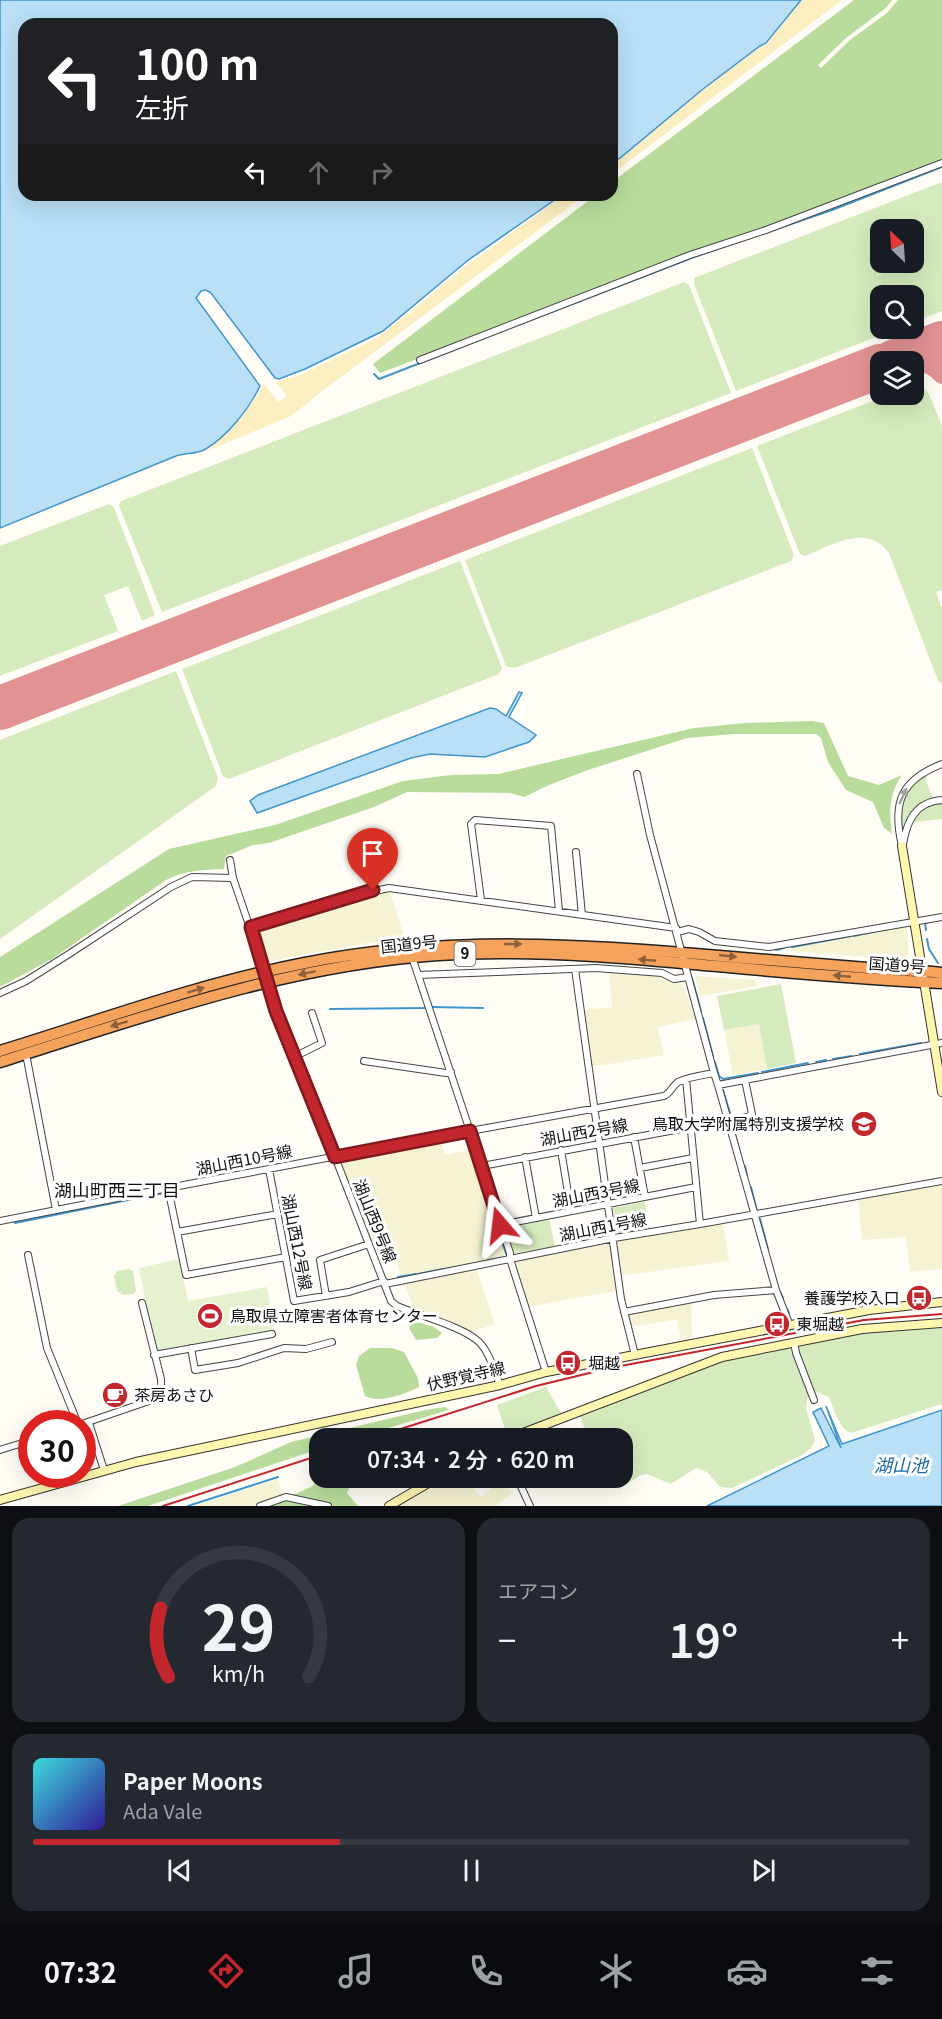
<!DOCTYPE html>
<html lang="ja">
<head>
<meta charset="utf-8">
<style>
  body { margin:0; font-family:Georgia,"Noto Sans JP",serif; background:#242831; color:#f1f3f6; height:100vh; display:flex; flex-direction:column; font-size:22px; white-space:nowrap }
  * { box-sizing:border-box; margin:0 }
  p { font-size:20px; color:#9ea1a6 }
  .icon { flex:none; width:33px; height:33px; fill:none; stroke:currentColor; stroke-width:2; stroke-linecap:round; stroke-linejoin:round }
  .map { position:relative; height:1506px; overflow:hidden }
  .sheet { display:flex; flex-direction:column; gap:12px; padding:12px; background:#0d0f14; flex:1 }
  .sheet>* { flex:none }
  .hud { position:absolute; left:18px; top:18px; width:600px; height:183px; border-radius:18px; box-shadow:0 6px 24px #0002; background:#202124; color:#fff; overflow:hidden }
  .needle { width:39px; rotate:335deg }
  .tools { position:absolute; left:870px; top:219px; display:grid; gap:12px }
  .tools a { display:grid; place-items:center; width:54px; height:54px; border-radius:12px; background:#171b24; box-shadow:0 6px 24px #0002; font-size:30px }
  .speed { position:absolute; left:18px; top:1410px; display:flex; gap:12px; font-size:30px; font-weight:700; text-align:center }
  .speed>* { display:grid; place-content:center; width:78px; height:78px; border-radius:50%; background:#171b24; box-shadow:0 6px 24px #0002; line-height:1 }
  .speed .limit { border:9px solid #d22; background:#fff; color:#111 }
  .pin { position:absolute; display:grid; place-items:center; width:51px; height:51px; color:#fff; margin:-62px -26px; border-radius:50% 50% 50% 0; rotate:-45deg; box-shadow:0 0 6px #0007 }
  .pin .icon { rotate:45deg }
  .me { position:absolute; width:66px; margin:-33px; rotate:343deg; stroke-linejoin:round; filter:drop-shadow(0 0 4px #0008) }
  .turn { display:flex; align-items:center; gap:21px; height:126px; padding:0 18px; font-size:27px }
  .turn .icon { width:78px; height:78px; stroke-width:2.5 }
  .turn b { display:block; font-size:42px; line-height:51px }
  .lanes { display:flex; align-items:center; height:57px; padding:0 18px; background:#0003; justify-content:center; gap:30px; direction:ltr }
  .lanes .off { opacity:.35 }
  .big { font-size:45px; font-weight:600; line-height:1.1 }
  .sheet .widget { flex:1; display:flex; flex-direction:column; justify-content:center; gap:9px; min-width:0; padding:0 21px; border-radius:18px; background:#242831 }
  .sheet .dial { align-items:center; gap:0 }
  .dial svg { height:156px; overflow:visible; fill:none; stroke:#363941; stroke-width:7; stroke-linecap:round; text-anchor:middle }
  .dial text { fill:#f1f3f6; stroke:none }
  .song { display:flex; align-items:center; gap:18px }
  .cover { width:72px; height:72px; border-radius:9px; background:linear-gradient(135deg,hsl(180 70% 55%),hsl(250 70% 35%)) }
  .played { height:6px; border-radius:3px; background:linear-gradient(90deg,#c4262e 35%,#363941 35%) }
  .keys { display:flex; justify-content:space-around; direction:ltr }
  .heat { display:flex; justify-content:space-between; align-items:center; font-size:33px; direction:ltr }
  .sheet .tiles { flex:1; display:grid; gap:12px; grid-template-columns:1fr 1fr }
  .widget:last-child { grid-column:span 2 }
  .trip { position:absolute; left:309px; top:1428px; width:324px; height:60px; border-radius:18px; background:#171b24; box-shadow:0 6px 24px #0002; font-weight:600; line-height:60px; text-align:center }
  .tab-bar { display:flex; height:96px; justify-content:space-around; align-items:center; background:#090b0e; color:#9ea1a6 }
  .tab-bar .icon { width:42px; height:42px }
  .tab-bar .on { color:#c4262e }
  .tab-bar b { font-size:27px; color:#f1f3f6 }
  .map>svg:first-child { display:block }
</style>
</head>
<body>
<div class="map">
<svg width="942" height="1506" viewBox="0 0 942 1506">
  <rect width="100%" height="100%" fill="#fffdf5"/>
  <!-- farmland -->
  <path fill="#f6f3d4" d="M389 889 405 939 361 944 265 962 253 929 357 895Z
    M906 925 909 953 905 960 791 951V947Z
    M609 972 660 975 683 985 696 1019 657 1027 664 1055 591 1067 583 1010 612 1007Z
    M695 976 756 980 758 986 700 996Z
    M759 1024 767 1069 733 1075 724 1030Z
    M441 1139 445 1155 474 1149 509 1257 401 1278 396 1259 379 1264 339 1160Z
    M942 1185V1269L910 1272 906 1237 862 1240 858 1199Z
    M723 1224 729 1261 620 1276 616 1241Z
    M610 1242 616 1291 527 1307 513 1261Z
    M476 1267 495 1324 469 1333 415 1312 403 1281Z
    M691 1302 692 1338 681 1341 677 1319 632 1327 628 1314Z
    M446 1478H466L481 1497 499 1482 512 1493 496 1506H398Z
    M278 1479 282 1494 254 1506H195Z"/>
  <!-- green -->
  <path fill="#d5ebbd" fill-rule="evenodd" d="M942 182V311L914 322V296H880V328L897 329 736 391 694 284V278ZM880 230H914V262H880Z
    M684 282 689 285 731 393 162 612 119 506 121 501Z
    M916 385 924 388 929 394 942 426V590L936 592 942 608V682L939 683 889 553C867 523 832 545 805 556L800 554 757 446 888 395 914 394V386Z
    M752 448 794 555 791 561 515 668 506 666 465 560Z
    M109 504 114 507 155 615 142 621 128 586 104 595 118 631 0 676V546Z
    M460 561 502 668 499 674 229 779 223 776 182 669Z
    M176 671 218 778 216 786 0 939V740Z
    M927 773 926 781 933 799C916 803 906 814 902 830 896 804 906 788 927 773Z
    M942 803V819L916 822 911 825C917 811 927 805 942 803Z
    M781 984 796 1063 767 1069 759 1024 724 1030 717 996Z
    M645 1202 650 1228 618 1234 613 1208Z
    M549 1219 555 1246 514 1253 505 1227Z
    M129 1269 133 1271 136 1291 133 1294 123 1295 117 1291 114 1276 117 1271Z
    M942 1328V1404L851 1433C839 1429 834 1409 829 1397L814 1391 798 1351 799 1345 861 1334Z
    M789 1347 794 1353 809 1390 806 1408 815 1440 811 1448 802 1455 732 1488 720 1487 707 1472 696 1468 671 1484 647 1474 641 1475 619 1489 612 1485 606 1478H622V1438H588L580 1416 729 1359Z
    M546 1387 562 1415 507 1435 497 1405Z"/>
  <!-- forest -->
  <path fill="#b9dc9c" d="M854 0H892L886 8 846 38 818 65 821 68 850 40 887 13 898 0H942V161L380 373 373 364 596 195H612V182Z
    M812 721 824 723 848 776 879 785 902 775C889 794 889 811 892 834L884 828 873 802 846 790 828 762 821 738 816 734H733L687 738 588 770 549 785 524 797 510 793 407 792 374 807 269 843 253 845 226 856 224 869C202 870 185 870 166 880L52 959 0 987V957L169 849 275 825 403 781 451 775 498 774 694 728 745 723Z
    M418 1322 434 1327 442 1333 437 1338 416 1340 409 1328 412 1323Z
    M370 1348H392L404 1352 418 1378 419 1387C405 1394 379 1404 365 1396L356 1365 359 1356Z
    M445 1407 449 1410 354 1438H320L319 1449 148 1506H118L235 1467 291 1442 425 1410Z
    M320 1478H357L354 1479 347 1493 358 1506H267L311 1487Z"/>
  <!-- sand -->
  <path fill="#fbeec1" d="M802 0H842L612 174V163L621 158 705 88 760 47 767 44Z
    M561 195H585L326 388 291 416 207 451C232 429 247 414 264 384L278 402 287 396 276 382 303 374 375 339 408 314 466 266 549 206 553 202V198L555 201Z"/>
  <!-- pitch -->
  <path fill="#e6f2cf" d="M830 1112 833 1130 819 1133 817 1129 792 1134 790 1120Z
    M179 1259 188 1301 267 1287 274 1331 156 1351 139 1268Z"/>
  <!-- water -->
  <path fill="#b9e0f7" stroke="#3f96cf" stroke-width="1.5" d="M0 0H801L766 43 760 46 703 89 620 158 612 162V24H24V195H550L553 201 467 261 383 331 305 369 279 379 275 378 211 293 206 290 201 291 196 298 260 386C249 409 227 437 204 450 195 454 185 453 176 456L0 528Z
    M519 692 522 693 509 717 536 735 529 742 485 757 430 754 411 758 257 813 250 801 258 795 490 708 496 709 506 716Z
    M826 1406 842 1444 942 1410V1506H707L829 1446 813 1412 821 1408 841 1448Z"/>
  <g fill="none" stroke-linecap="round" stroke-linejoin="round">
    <!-- stream -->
    <path stroke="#3f96cf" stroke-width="2" d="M374 374 379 379 694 257 832 210 942 167
      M926 930 925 923H927
      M854 936 872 932
      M927 939 929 949 938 963
      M792 947 851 936
      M776 950 784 948
      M692 978 701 1011
      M431 1007 483 1008
      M330 1009 426 1008
      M703 1018 713 1056
      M860 1054 921 1043
      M833 1059 852 1056
      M715 1062 719 1076 723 1079 758 1073
      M816 1062 826 1060
      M762 1072 808 1063
      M723 1090 730 1113
      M733 1127 741 1156
      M745 1166 747 1175
      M751 1187 757 1211
      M141 1198 164 1193
      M760 1219 768 1249
      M15 1223 133 1199
      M503 1245 507 1256
      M486 1261 495 1259
      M445 1269 457 1267
      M418 1274 443 1269
      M398 1277 416 1274
      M780 1292 783 1298
      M787 1309 789 1313
      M188 1506 278 1477"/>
    <!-- taxiway -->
    <path stroke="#e29292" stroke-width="18" d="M896 362C914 357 929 361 942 375"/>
    <!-- runway -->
    <path stroke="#e29292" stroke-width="44" d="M893 362 942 343
      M0 708 880 366"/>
    <!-- street casing -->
    <g stroke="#444" stroke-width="8">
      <path id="street" d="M420 360 690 255 766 230 942 163
        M637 774 650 835 714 1073
        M903 844C907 821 915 802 942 800
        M902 846C892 804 900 780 942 764
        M576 852 582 915
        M230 860 233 878 265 972
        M481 900 471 824 475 820 551 826 559 911
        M251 927 347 897 389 888 676 928
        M677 932 689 929 699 932 715 941 769 947 942 917
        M575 969 621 1299 635 1355
        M418 975 596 968 662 973 674 979 688 977
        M268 982 276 1011 300 1067 391 1301 397 1306C418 1315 464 1327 479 1342 490 1353 494 1371 500 1385
        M0 993 26 981 69 954 171 887 192 877 233 878
        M26 1054 56 1210
        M296 1056 322 1043 312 1013
        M364 1061 446 1073 451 1072
        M686 1079 700 1224 614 1238 510 1259V1253L470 1131 664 1096C671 1093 672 1086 678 1082 688 1077 703 1075 714 1073L718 1085 942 1043
        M718 1085 776 1290 790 1326
        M728 1121 748 1117 752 1114 745 1080
        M634 1137 645 1197
        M561 1150 571 1211
        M525 1157 536 1218
        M482 1166 691 1127
        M640 1168 693 1158
        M269 1169 294 1301 349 1292 384 1281
        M0 1221 168 1188
        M700 1224 942 1181
        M500 1225 696 1187
        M177 1232 278 1214
        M28 1255 47 1348 78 1424
        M286 1257 186 1275 168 1188 470 1131 412 957
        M385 1284 510 1259 546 1372
        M326 1296 320 1260 369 1244
        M624 1312 714 1295 776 1290
        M794 1342 796 1353 814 1400
        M191 1348 195 1370 238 1363 284 1348 306 1349 332 1342
        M154 1355 272 1334
        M89 1423 104 1470
        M82 1424 149 1401C159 1397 162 1391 161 1379L142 1303
        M0 1450 32 1440
        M517 1478 530 1506
        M260 1506 286 1497 328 1506"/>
    </g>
    <!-- secondary casing -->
    <g stroke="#333" stroke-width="10">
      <path id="secondary" d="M902 846 942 1092
        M510 1438 722 1357 862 1329 942 1323
        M0 1500 136 1462 500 1385 546 1372 869 1310 942 1302
        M389 1506 437 1478"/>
    </g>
    <!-- highway casing -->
    <g stroke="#222" stroke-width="13">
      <path id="highway" d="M0 1051C101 1020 201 983 305 963 446 935 589 944 731 957 781 961 830 965 880 969 900 971 922 970 942 973
        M0 1062C143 1017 287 965 438 955 512 950 586 955 659 961 753 969 848 979 942 983"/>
    </g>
    <!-- street -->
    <use href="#street" stroke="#fff" stroke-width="6"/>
    <!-- secondary -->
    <use href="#secondary" stroke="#fff6b0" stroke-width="8"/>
    <!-- highway -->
    <use href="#highway" stroke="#f5a25d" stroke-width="10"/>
    <!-- rail -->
    <path stroke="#c4262e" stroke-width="2" d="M372 1438 536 1386 610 1368 864 1320 942 1314
      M163 1506 320 1455"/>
  </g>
  <!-- one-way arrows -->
  <defs><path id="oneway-solid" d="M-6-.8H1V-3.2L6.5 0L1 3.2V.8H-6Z" transform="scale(1.5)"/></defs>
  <use fill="#a0a0a0" href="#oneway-solid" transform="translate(903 796) rotate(-65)"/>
  <g fill="#8e613b">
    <use href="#oneway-solid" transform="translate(513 944)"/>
    <use href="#oneway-solid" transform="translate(728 956) rotate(6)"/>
    <use href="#oneway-solid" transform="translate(647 960) rotate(-175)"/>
    <use href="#oneway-solid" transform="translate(307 973) rotate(168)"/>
    <use href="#oneway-solid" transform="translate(842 976) rotate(-175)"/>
    <use href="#oneway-solid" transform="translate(196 990) rotate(-17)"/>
    <use href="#oneway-solid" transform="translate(119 1024) rotate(163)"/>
  </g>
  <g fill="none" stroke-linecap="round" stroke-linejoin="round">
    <!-- route casing -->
    <g stroke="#7f191e" stroke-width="15">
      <path id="route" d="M373 890 251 927 276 1011 335 1157 470 1131 500 1225"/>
    </g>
    <!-- route -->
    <use href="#route" stroke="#c4262e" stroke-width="10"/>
  </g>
  <!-- icons -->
  <defs>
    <g id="school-disc" transform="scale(1.35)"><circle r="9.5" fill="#c4262e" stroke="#fff"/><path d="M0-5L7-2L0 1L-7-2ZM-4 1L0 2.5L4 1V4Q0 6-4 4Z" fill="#fff"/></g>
    <g id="bus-disc" transform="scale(1.35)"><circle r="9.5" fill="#c4262e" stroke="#fff"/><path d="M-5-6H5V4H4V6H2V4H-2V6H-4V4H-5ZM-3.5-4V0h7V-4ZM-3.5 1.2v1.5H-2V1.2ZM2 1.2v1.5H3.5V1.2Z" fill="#fff"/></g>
    <g id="stadium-disc" transform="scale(1.35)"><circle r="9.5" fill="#c4262e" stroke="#fff"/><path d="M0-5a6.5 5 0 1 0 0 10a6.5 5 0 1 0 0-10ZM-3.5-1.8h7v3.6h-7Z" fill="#fff"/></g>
    <g id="cafe-disc" transform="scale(1.35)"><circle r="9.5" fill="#c4262e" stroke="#fff"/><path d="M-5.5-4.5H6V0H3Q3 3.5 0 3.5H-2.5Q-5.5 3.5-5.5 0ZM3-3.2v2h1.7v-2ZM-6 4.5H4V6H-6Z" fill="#fff"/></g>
  </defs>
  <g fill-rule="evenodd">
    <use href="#school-disc" x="864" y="1124"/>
    <use href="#bus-disc" x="919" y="1298"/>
    <use href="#stadium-disc" x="210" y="1316"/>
    <use href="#bus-disc" x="777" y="1324"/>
    <use href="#bus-disc" x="568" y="1363"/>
    <use href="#cafe-disc" x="115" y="1395"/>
  </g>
  <g text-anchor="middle" stroke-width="6" stroke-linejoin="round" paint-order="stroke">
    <!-- shield labels -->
    <rect fill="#fff" stroke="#585858" stroke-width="1.5" x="454.5" y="942" width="21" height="24" rx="4.5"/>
    <g font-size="15" font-weight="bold" fill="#111">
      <text x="465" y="959">9</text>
    </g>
    <!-- street labels -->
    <g font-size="16" fill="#111" stroke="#fff">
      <text transform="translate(409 944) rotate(-6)" y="6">国道9号</text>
      <text transform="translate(897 965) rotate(4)" y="6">国道9号</text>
      <text transform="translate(584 1132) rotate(-10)" y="6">湖山西2号線</text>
      <text transform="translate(244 1160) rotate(-11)" y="6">湖山西10号線</text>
      <text transform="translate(596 1193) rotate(-11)" y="6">湖山西3号線</text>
      <text transform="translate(375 1221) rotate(68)" y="6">湖山西9号線</text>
      <text transform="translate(603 1227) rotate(-11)" y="6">湖山西1号線</text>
      <text transform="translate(297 1242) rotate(79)" y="6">湖山西12号線</text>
      <text transform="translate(466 1376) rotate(-13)" y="6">伏野覚寺線</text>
    </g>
    <!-- poi labels -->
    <g font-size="16" fill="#111" stroke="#fff" text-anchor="start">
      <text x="844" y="1130" text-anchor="end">鳥取大学附属特別支援学校</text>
      <text x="900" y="1304" text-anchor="end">養護学校入口</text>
      <text x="230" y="1322">鳥取県立障害者体育センター</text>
      <text x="796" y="1330">東堀越</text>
      <text x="588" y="1369">堀越</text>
      <text x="134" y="1401">茶房あさひ</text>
    </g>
    <!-- neighbourhood labels -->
    <g font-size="18" fill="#111" stroke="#fff">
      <text x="117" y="1197">湖山町西三丁目</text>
    </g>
    <!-- water labels -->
    <g font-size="18" font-style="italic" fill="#1768a6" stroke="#fff">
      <text x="901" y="1472">湖山池</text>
    </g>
  </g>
</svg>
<div class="tools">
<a><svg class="needle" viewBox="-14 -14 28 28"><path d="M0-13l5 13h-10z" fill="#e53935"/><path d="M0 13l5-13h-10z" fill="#9ea1a6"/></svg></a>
<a><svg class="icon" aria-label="search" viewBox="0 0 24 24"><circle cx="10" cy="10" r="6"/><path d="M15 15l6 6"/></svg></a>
<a><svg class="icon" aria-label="layers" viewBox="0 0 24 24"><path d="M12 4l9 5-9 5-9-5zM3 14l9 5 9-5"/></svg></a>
</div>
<div class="speed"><div class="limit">30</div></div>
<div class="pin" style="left:373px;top:890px;background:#d93025"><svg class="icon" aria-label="arrive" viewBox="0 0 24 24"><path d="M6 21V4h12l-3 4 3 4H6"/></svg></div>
<svg class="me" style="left:500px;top:1225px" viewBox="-20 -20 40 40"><path d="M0-17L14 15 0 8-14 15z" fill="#c4262e" stroke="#fff" stroke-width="4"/></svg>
<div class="trip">07:34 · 2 分 · 620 m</div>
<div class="hud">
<div class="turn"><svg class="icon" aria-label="left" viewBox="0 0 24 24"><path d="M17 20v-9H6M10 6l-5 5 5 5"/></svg><div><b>100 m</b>左折</div></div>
<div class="lanes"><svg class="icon" aria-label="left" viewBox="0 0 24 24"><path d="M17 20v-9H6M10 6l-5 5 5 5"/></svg><svg class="icon off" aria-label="ahead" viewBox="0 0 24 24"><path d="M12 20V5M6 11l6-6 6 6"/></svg><svg class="icon off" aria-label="right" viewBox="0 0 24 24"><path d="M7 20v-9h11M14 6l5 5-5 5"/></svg></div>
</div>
</div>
<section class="sheet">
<div class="tiles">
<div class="widget dial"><svg viewBox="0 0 100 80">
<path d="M14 69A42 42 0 1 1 86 69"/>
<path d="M14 69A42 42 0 0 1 10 34" stroke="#c4262e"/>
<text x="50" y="56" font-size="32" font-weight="700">29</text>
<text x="50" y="72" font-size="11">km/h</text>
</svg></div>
<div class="widget"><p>エアコン</p>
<div class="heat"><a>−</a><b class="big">19°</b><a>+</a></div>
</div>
<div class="widget">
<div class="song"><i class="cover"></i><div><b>Paper Moons</b><p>Ada Vale</p></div></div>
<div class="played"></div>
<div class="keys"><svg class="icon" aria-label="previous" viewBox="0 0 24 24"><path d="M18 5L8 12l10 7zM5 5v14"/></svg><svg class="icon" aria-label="pause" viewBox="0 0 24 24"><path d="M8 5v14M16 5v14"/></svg><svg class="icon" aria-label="next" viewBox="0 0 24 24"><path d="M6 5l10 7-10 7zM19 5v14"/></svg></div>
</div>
</div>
</section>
<nav class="tab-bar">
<b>07:32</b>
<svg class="icon on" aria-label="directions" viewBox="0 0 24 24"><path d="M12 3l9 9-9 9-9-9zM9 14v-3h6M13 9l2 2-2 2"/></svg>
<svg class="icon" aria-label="music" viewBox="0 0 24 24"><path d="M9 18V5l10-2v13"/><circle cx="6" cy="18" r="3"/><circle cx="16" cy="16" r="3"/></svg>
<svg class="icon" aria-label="phone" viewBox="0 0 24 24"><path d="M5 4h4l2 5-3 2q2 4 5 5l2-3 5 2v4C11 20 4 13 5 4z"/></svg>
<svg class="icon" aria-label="climate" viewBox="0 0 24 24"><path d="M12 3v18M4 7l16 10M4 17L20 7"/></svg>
<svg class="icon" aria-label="car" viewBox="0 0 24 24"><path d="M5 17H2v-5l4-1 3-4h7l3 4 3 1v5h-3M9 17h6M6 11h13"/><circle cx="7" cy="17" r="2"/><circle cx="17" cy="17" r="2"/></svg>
<svg class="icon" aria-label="filters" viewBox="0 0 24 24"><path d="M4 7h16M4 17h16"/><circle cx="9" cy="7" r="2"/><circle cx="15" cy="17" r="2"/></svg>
</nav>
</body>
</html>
